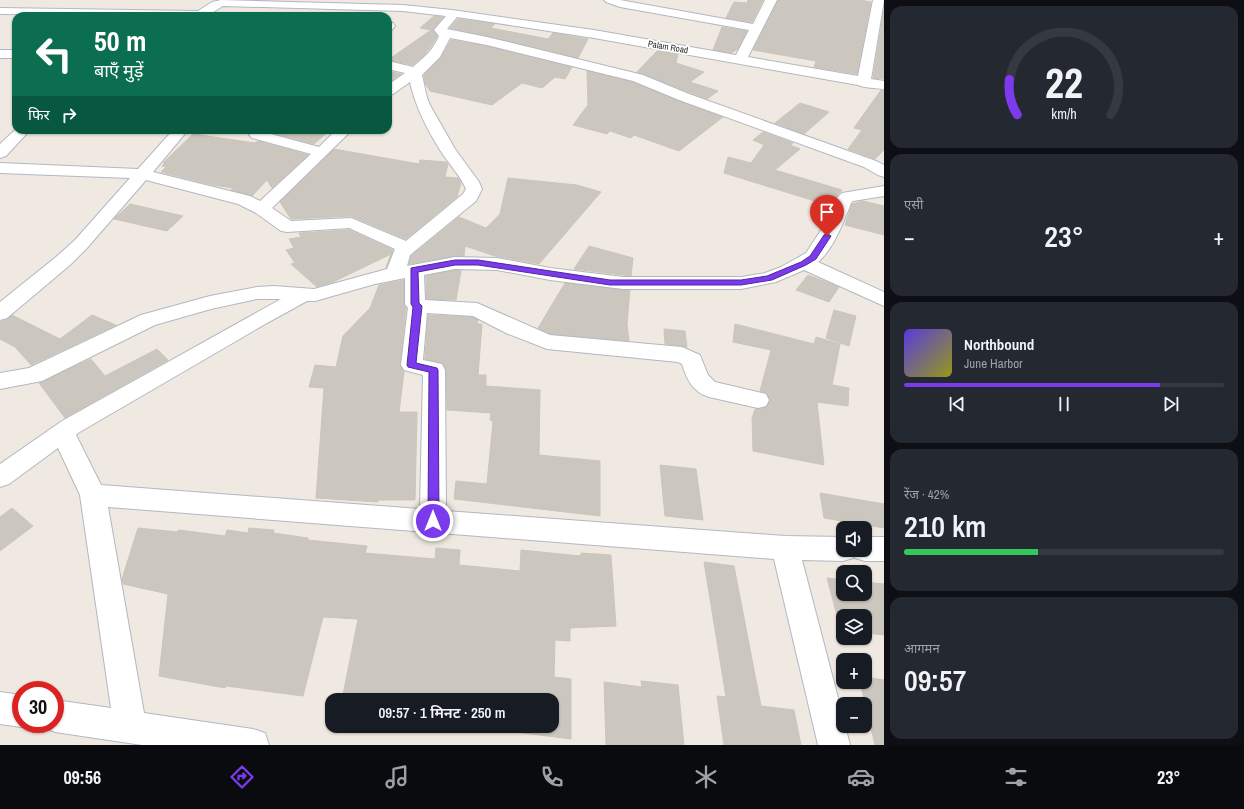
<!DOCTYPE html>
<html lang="hi">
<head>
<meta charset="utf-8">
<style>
  body { margin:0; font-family:"Archivo Narrow","Noto Sans Devanagari",sans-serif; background:#242831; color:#f1f3f6; height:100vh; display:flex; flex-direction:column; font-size:15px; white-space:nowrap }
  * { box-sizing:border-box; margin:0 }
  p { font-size:13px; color:#9ea1a6 }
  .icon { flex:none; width:22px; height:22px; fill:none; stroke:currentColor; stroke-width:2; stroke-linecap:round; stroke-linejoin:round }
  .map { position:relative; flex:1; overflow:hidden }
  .panel { display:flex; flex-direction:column; gap:6px; padding:6px; background:#0d0f14; width:360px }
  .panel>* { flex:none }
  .top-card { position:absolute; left:12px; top:12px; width:380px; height:122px; border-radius:12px; box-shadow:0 1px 3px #0004; background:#0b6e4f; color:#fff; overflow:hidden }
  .controls { position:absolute; left:836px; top:521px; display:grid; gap:8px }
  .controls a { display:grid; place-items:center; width:36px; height:36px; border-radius:8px; background:#171b24; box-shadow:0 1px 3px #0004; font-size:20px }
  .speed { position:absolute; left:12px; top:681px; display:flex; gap:8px; font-size:20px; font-weight:700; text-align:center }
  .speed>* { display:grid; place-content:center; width:52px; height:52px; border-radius:50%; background:#171b24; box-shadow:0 1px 3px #0004; line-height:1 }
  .speed .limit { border:6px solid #d22; background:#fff; color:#111 }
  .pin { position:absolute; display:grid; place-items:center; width:34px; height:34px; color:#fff; margin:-41px -17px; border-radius:50% 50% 50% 0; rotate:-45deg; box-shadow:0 0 4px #0007 }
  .pin .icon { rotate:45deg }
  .me { position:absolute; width:44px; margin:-22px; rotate:0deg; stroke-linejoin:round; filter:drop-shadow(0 0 3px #0008) }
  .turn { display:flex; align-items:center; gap:14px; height:84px; padding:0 16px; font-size:18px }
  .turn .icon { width:52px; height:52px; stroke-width:2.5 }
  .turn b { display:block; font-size:28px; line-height:34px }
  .then { display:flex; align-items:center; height:38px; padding:0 16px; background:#0003; gap:8px; font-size:15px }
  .big { font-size:30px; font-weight:600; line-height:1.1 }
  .panel .card { flex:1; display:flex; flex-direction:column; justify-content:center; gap:6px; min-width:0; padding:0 14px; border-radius:12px; background:#242831 }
  .panel .dial { align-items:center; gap:0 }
  .dial svg { height:104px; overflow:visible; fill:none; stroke:#363941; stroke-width:7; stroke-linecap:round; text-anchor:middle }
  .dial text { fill:#f1f3f6; stroke:none }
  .song { display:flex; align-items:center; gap:12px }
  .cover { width:48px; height:48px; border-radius:6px; background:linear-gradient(135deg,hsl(250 70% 55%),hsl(60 70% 35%)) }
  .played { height:4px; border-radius:2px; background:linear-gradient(90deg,#7c3aed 80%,#363941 80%) }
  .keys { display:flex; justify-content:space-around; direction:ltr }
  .heat { display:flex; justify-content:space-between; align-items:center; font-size:22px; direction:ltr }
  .charge { height:6px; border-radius:3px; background:linear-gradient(90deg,#34c759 42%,#363941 0) }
  .trip { position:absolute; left:325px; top:693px; width:234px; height:40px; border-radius:12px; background:#171b24; box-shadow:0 1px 3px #0004; font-weight:600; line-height:40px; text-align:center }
  .dock { display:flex; height:64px; justify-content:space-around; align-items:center; background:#090b0e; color:#9ea1a6 }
  .dock .icon { width:28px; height:28px }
  .dock .current { color:#7c3aed }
  .dock b { font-size:18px; color:#f1f3f6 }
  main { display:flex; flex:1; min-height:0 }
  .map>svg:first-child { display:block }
</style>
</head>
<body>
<main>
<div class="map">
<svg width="884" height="745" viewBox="0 0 884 745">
  <rect width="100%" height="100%" fill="#efe9e1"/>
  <!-- building -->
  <path fill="#cbc7bf" stroke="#cbc5ba" d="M748 0H763L752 22 726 18 734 2 747 3Z
    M778 0H860L871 2 857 74 814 67 816 61 753 50Z
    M884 9V79L873 78Z
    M434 16 443 17 433 29 437 36 432 45 424 55 413 65 388 60 431 30 420 28Z
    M458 19 495 24 491 28 548 39 553 33 588 39 578 58 450 28Z
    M722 27 747 31 738 49 731 53 713 50Z
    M451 40 487 46 572 67 565 79 555 77 542 88 522 83 492 105 430 91 425 83 424 75 441 58Z
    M657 51 678 54 676 63 704 72 690 82 718 91 707 99 637 72Z
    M388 71 401 74 388 83Z
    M587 71 633 82 723 117 679 151 634 135 631 138 610 131 607 134 573 125 588 105Z
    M881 90H884V150L875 159 848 149 862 130 854 128Z
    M800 103 829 112 804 134 775 123Z
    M271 130H330L314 144 269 132Z
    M763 132 793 143 790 145 800 149 775 170 842 190 833 200 831 206 724 173 728 157 751 163 764 145 753 140Z
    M193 134 255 143 258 141 308 155 272 188 267 180 252 196 231 190 233 188 213 185 161 172 166 167 162 166 165 163H163Z
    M334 149 419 164 420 160 446 162 448 164 445 177 458 178 461 183 457 197 406 239 351 216 291 219 280 202Z
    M508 178 577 185 601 192 539 264 495 256 465 246 464 256H455L409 264 411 256 459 217 486 228 500 214Z
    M863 201 884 206V235L845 225 852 204Z
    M130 204 183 216 167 231 114 219Z
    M349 230 393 250 386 268 391 254 333 282 317 287 291 264 295 263 286 250 294 248 289 239 301 237 299 233Z
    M589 246 633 258 631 276 574 269Z
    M455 270 461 271 456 300 426 299V276Z
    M808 275 839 287 829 302 796 290Z
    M404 280V304L406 308 400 365 404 372 399 412H417L415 500H378V502L316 498 324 388 309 387 315 365 336 367 343 336 370 308 379 285Z
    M565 283 630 290 627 324 629 341 550 334 538 328Z
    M834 310 856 316 849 346 826 338Z
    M12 315 60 339 92 315 116 325 31 365 15 347 0 339V322L8 319Z
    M428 315 473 317 478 320 477 324H482L478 375H486V386L540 390 539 455 600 461V516L454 499 456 481 487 484 493 421 490 420 491 413 447 410 446 369 442 363 425 359Z
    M735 324 814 344 816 337 840 344 832 385 849 388 848 406 817 402 824 465 753 451 752 418 755 409 766 407 770 401 767 393 760 391 771 350 733 342Z
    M664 329 685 331 687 347 682 346 665 344Z
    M157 349 168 360 65 418 39 383 91 359 105 376Z
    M660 465 696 469 703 520 665 516Z
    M820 493 884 504V528L824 518Z
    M12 508 33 526 0 551V517Z
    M138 528 177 532 179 530 225 536 227 530 248 533 249 528 274 530 273 533 308 538V540L367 546 365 553 435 559 436 548 460 550 459 565 520 571 521 550 581 556V553L611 555 616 626 570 628V641L555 640 554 677 571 679V739L468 726H552V700H342L358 619 323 617 303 696 226 686 225 688 159 676 168 594 123 584 122 579Z
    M704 562 734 566 761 706 794 710 801 745H724L717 696 726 697Z
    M827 578 843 580V594H865V582L884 584V635L865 633V616H843V631H841Z
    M865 677 884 680V745H875L860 682H865Z
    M641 681 678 685 684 745H606L604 682 642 687Z"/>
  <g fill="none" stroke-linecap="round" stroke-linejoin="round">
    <!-- minor casing -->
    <g stroke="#b4b7c1" stroke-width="2">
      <path id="minor" d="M221 0 403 5 452 10 594 30 736 55 749 30 620 7 606 2 604 0H620L753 24 765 0H777L748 57 858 76 873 0H884L871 79 884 81V89C876 88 864 88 858 85L594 38 457 17 447 29 487 37 643 75 689 94 876 161 884 165V177L878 175 864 167 679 100 633 81 487 45 450 38 440 57 422 75 427 98 431 107 455 149 479 182 482 189 476 201 410 255 407 266 455 257 497 258 550 268 623 277H741L765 273 781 267 806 253 825 224 834 201 842 193 884 186V196L853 201 851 203C844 221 833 250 818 262L884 292V306L804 270 776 282 741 289H623L550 280 497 270 455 269 424 275 425 300 477 303 550 335 682 347 700 355 708 375 715 382 766 394 769 400 766 406 758 408 709 397C693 392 687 380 682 364L678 362 547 349 506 333 473 316 427 313 423 360 442 364 445 370 446 511 785 536 843 537V550H865V537H884V561H865L855 558 854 555 853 558 843 561 802 560 843 717V726H845L850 745H818L774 559 108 507 144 713 253 729 265 733 269 745H142L55 732 44 727 42 724H55V700L111 708 80 495 58 448 9 484 0 487V464L62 421 281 299H257L211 309 155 325 42 381 0 389V373L29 368 141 315 210 296 257 287 274 286 314 289 387 269 395 249 349 228 287 232 281 231 256 213 238 204 146 180 87 248 70 265 7 318 0 320V302L56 257 75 240 130 178 0 173V163L138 169 173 130H188L153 172 250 196 260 201 311 154 252 138 249 135 254 130H269L267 133 319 147 336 130H352L272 208 291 221 351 218 406 241 463 194 466 189C460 175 448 163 440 150 427 129 415 106 410 82L393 94 388 95V85L405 73 388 69V61L413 67C425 56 432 52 439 36L434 30 446 16 403 11 223 6 207 16 0 14V8L198 11 212 2ZM405 278V304L408 308 401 365 404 370 423 375 420 509 101 485 76 435 78 433 267 323 307 301H315L375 284Z
        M388 23H393L395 26 392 30 388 31Z
        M0 50H16V58H0Z
        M16 129V130H30L6 156 0 158V144Z
        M0 692 21 695V724H28L21 727 0 724Z"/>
    </g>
    <!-- minor -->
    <use href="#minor" fill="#fff" fill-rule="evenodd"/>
  </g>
  <!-- route -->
  <path fill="#7c3aed" stroke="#51269a" d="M827 234 831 236 816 259 806 265 772 280 741 285H610L478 265H455L418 272 419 303 422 306 416 363 437 368 438 370 439 521 437 524 433 526 429 524 428 521 429 372 408 367 407 365 413 307 411 304V268L455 260H478L610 280H741L767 276 801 262 810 256 824 235Z"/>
  <g text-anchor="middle" stroke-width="3.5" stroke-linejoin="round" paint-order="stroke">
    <!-- far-street labels -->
    <g font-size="9" fill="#2e2e2e" stroke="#fff">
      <text transform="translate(668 47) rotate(10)" y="3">Palam Road</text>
    </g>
  </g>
</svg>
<div class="controls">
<a><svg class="icon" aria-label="sound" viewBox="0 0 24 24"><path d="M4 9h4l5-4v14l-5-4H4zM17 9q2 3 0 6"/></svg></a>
<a><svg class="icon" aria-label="search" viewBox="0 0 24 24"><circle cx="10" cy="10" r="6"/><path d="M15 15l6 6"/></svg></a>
<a><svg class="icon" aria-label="layers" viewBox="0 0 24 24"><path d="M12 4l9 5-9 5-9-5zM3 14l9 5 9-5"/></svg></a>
<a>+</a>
<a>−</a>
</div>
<div class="speed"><div class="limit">30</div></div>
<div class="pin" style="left:827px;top:236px;background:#d93025"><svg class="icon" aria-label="arrive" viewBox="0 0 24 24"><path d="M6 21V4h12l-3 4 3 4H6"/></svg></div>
<svg class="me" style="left:433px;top:521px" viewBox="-20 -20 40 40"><circle r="17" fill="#7c3aed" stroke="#fff" stroke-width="3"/><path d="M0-11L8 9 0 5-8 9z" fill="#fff"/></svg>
<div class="trip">09:57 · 1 मिनट · 250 m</div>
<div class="top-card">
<div class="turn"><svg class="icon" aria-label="left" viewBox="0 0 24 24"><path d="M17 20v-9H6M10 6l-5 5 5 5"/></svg><div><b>50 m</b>बाएँ मुड़ें</div></div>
<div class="then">फिर<svg class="icon" aria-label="right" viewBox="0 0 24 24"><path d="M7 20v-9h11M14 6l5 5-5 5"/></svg></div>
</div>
</div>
<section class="panel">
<div class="card dial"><svg viewBox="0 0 100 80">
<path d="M14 69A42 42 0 1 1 86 69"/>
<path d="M14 69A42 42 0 0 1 8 42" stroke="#7c3aed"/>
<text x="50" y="56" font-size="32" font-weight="700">22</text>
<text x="50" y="72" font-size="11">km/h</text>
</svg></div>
<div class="card"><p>एसी</p>
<div class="heat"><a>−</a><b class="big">23°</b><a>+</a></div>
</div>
<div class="card">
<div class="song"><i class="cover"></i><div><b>Northbound</b><p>June Harbor</p></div></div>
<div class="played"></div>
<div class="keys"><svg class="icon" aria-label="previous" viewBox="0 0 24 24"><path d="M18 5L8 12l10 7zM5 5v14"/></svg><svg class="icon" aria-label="pause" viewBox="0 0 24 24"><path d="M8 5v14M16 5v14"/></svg><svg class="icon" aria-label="next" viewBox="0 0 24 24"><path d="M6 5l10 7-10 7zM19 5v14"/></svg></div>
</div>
<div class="card"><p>रेंज · 42%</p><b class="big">210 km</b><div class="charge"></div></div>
<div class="card"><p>आगमन</p><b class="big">09:57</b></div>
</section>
</main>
<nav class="dock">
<b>09:56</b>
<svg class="icon current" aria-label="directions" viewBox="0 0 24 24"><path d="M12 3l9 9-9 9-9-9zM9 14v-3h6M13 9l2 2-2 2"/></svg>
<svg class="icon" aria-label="music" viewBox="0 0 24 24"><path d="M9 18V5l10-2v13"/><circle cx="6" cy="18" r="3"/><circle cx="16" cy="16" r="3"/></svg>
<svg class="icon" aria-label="phone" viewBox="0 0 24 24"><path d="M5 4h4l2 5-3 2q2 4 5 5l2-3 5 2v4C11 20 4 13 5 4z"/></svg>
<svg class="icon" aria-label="climate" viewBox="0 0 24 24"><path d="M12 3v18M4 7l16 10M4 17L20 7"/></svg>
<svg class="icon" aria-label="car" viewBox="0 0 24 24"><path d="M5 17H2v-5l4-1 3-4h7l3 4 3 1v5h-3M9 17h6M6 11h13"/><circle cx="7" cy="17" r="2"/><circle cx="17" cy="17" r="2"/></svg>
<svg class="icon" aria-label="filters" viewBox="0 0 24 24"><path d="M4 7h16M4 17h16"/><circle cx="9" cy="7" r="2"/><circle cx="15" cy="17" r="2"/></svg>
<b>23°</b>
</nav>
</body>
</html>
